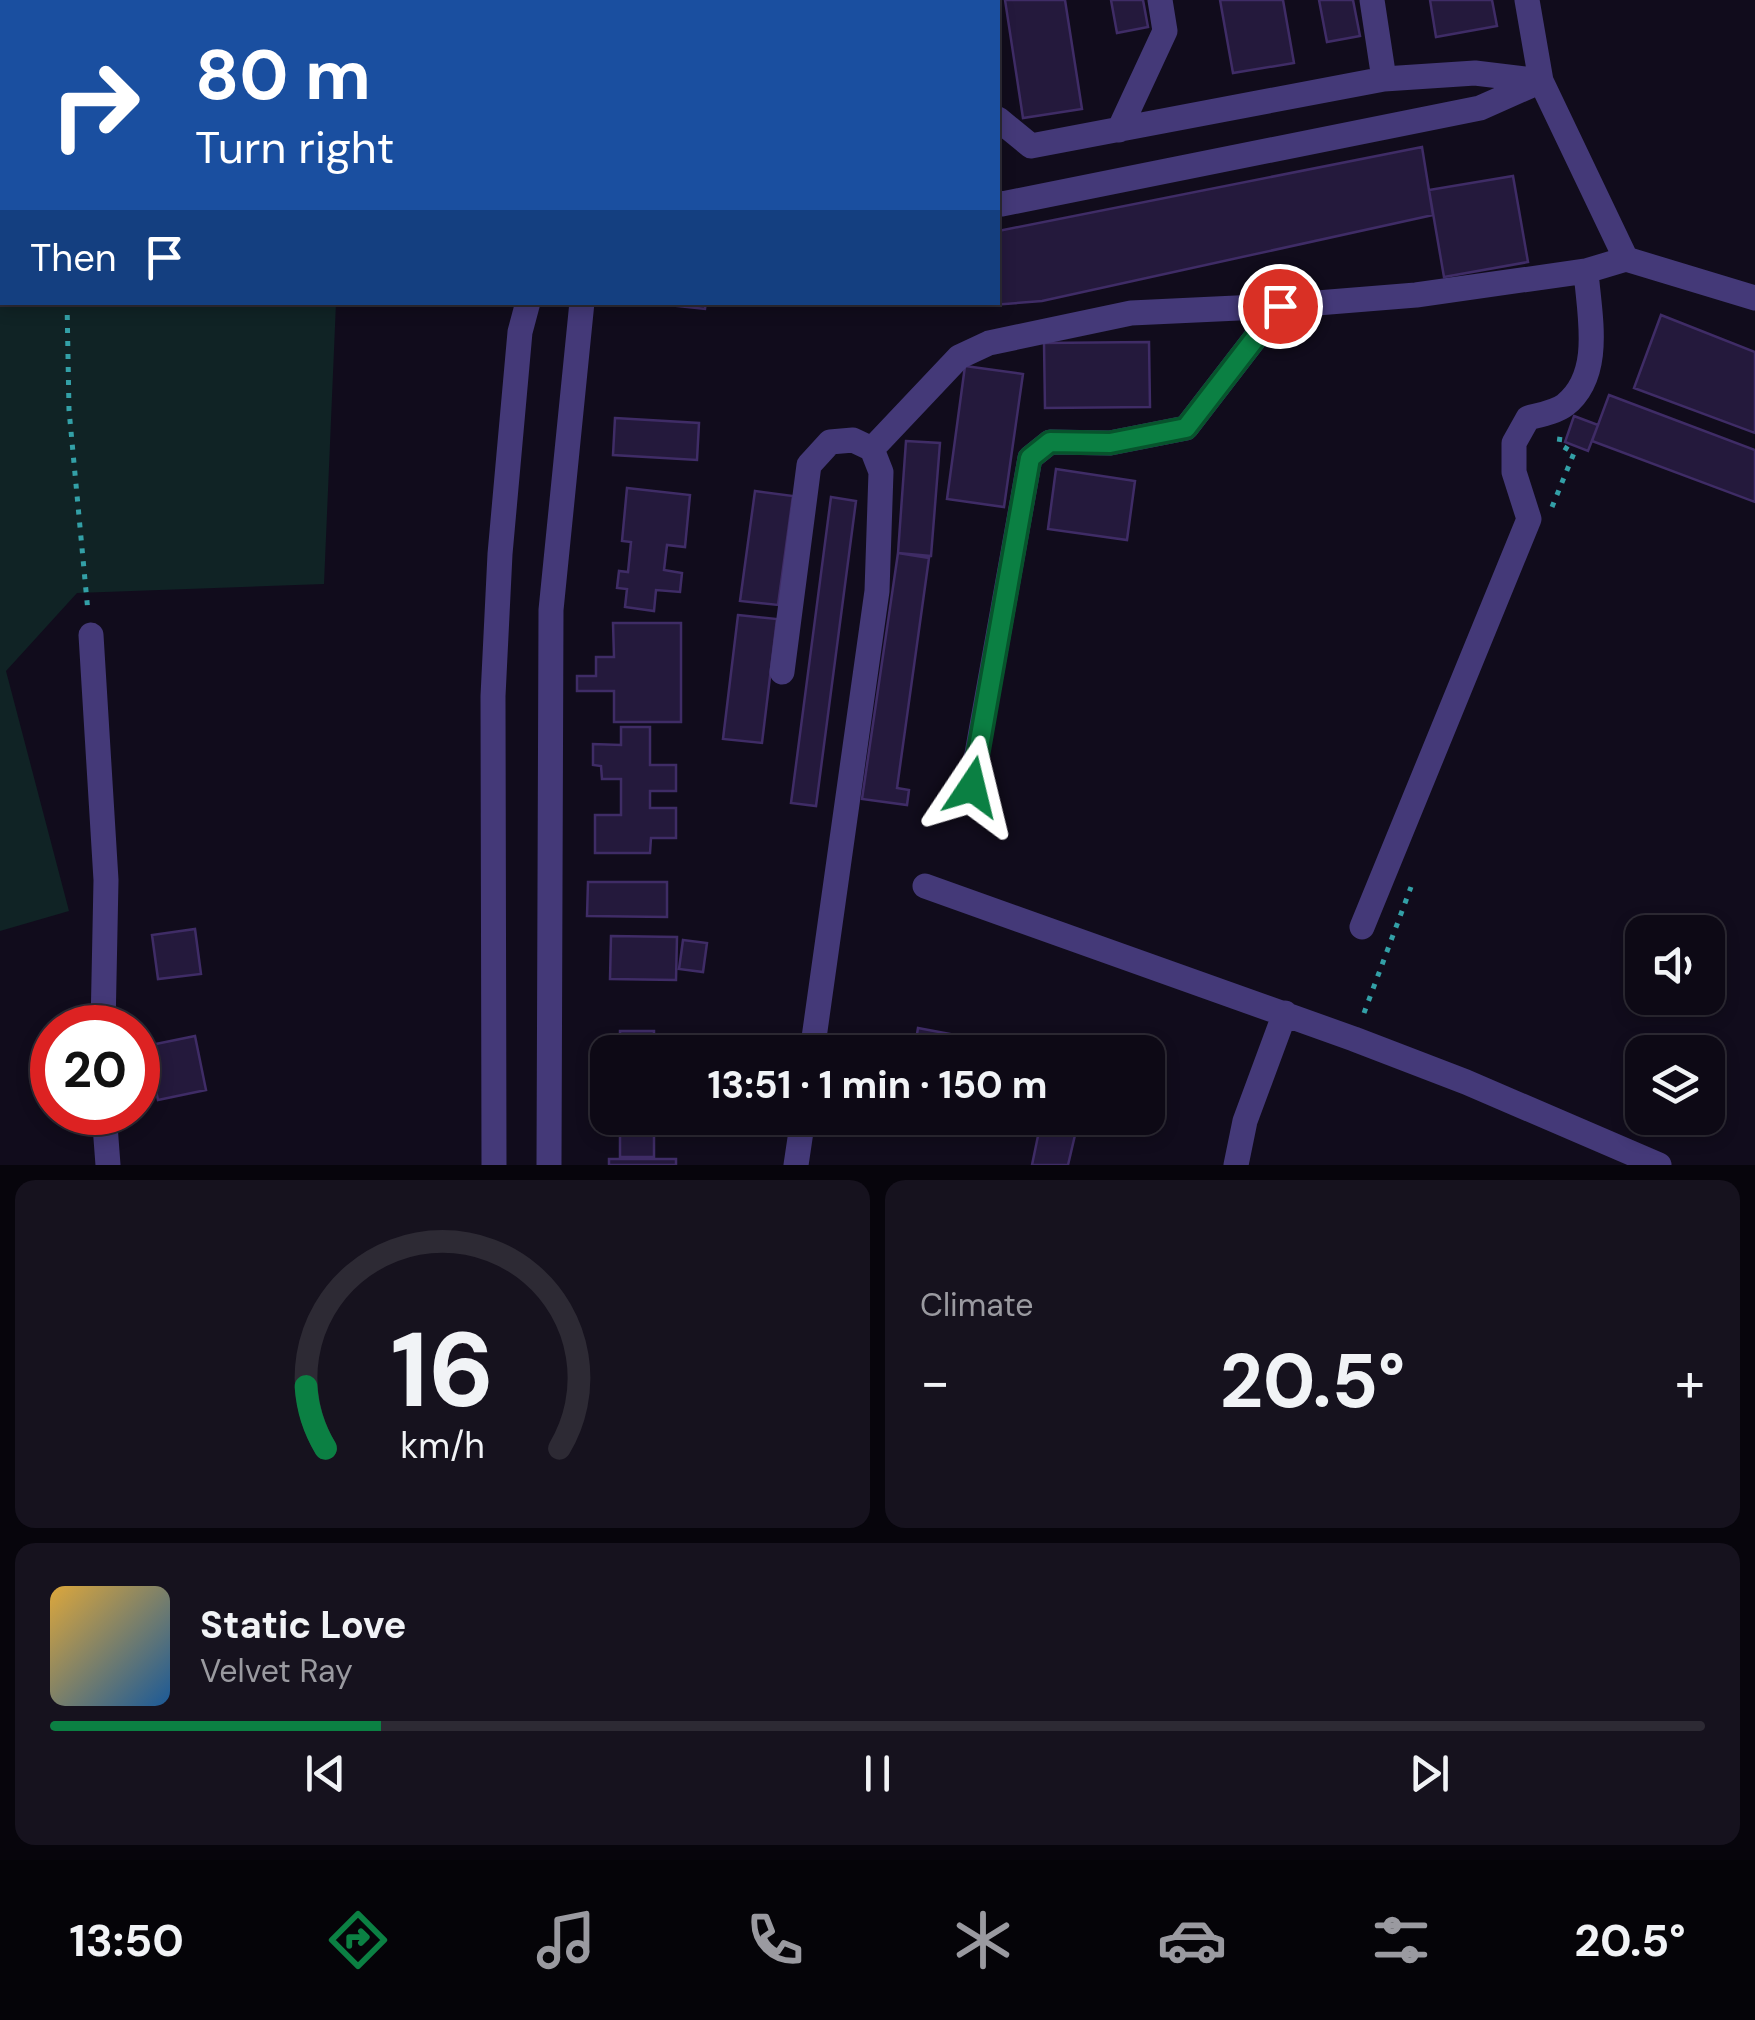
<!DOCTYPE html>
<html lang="en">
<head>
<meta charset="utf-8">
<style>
  body { margin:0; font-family:"DM Sans",sans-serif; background:#16121e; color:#f1f3f6; height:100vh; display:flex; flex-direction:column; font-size:38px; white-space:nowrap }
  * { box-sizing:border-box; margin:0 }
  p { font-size:32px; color:#9a9aa0 }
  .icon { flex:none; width:55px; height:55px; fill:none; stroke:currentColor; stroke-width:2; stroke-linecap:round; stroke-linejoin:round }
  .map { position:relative; height:1165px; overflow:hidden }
  .side { display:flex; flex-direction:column; gap:15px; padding:15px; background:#07050c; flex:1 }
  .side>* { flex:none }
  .guide { position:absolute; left:0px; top:0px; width:1000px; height:305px; box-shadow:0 5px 15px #0003,0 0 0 2px #2d2a34; background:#1a4fa0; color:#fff; overflow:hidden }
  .fabs { position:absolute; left:1625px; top:915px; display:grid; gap:20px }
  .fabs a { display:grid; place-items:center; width:100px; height:100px; border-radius:20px; background:#0d0915; box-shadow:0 5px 15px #0003,0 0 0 2px #2d2a34; font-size:50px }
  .speed { position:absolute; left:30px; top:1005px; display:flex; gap:20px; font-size:50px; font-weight:700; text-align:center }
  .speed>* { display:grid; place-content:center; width:130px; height:130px; border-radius:50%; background:#0d0915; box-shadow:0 5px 15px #0003,0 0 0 2px #2d2a34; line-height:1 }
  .speed .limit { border:15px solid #d22; background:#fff; color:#111 }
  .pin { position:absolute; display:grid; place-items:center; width:85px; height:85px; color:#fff; margin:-42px; border:5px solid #fff; border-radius:50%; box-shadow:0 2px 10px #0007 }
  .me { position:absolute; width:110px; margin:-55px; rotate:10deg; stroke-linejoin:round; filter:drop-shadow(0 0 8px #0008) }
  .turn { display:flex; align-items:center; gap:35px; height:210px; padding:0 30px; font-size:45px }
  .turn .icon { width:130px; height:130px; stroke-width:2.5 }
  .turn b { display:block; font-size:70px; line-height:85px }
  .then { display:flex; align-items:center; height:95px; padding:0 30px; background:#0003; gap:20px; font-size:38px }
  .big { font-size:75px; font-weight:700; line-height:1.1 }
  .side .widget { flex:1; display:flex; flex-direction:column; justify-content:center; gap:15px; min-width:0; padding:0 35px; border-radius:20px; background:#16121e }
  .side .dial { align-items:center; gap:0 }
  .dial svg { height:260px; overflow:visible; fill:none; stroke:#2d2a34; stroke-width:7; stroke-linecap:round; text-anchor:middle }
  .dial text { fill:#f1f3f6; stroke:none }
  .song { display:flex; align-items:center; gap:30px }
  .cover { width:120px; height:120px; border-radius:15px; background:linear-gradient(135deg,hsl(40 70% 55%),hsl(210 70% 35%)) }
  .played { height:10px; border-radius:5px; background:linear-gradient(90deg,#0b8043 20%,#2d2a34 20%) }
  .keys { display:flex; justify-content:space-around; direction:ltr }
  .heat { display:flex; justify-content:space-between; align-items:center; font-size:55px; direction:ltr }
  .side .tiles { flex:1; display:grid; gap:15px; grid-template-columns:1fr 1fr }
  .widget:last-child { grid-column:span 2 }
  .trip { position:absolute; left:590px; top:1035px; width:575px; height:100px; border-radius:20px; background:#0d0915; box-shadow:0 5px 15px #0003,0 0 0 2px #2d2a34; font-weight:700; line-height:100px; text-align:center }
  .dock { display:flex; height:160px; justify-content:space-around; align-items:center; background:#050408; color:#9a9aa0 }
  .dock .icon { width:70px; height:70px }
  .dock .current { color:#0b8043 }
  .dock b { font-size:45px; color:#f1f3f6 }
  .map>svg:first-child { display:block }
</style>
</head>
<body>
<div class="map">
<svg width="1755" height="1165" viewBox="0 0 1755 1165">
  <rect width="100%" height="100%" fill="#110c1c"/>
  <!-- green -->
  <path fill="#102325" d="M0 0H353L352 2H2V302L336 303 324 584 77 593 6 671 69 911 0 931Z"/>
  <!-- building -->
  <path fill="#24193c" stroke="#3f2c66" stroke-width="2.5" d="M1005 0H1065L1082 109 1023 118Z
    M1111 0H1143L1148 27 1117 33Z
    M1220 0H1283L1294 63 1233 73Z
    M1319 0H1353L1360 36 1327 42Z
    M1430 0H1492L1497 26 1436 37Z
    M1422 147 1433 215 1042 301 992 305 982 302H998V231Z
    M1513 176 1528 262 1444 277 1429 190Z
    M640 302H706L705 309Z
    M1661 315 1755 352V433L1634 388Z
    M1149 342 1150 407 1045 408 1044 343Z
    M965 366 1023 374 1004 507 947 499Z
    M1609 395 1755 450V502L1592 441Z
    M1574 416 1598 425 1588 451 1565 442Z
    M615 418 699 423 697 460 613 455Z
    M906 441 940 443 931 556 898 553Z
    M1056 469 1135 481 1127 540 1048 529Z
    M627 488 690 495 685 547 667 545 664 570 682 573 680 592 656 590 654 611 625 607 627 589 617 588 619 571 628 572 631 542 622 541Z
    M755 491 793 496 778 605 740 601Z
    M831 497 856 501 816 806 791 803Z
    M898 553 929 558 897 788 909 790 907 805 862 799Z
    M738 615 777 619 762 743 723 739Z
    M613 623H681V722H614V691H577V676H596V657H614Z
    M621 727H650V765H676V791H650V808H676V838H651L650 853H595V815H621V779H602L601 766 593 765V744L621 745Z
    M588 882H667V917L587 916Z
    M195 929 201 974 158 979 152 935Z
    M611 936 677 937 676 980 610 979Z
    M683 940 707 943 703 972 679 969Z
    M918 1028 998 1043 996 1052H914Z
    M620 1031H654V1052H620Z
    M195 1036 206 1090 158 1100 146 1046Z
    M620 1118H654V1157H620Z
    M1011 1118H1079L1068 1165H1032L1038 1136 1008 1129Z
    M609 1159H676V1165H609Z"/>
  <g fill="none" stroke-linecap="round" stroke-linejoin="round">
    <!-- path -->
    <path stroke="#33a0a7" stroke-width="5" stroke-dasharray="5 8" stroke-linecap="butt" d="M58 0V2
      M67 302 69 410 88 612
      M1552 507 1574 453 1559 444 1560 436
      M1364 1013 1411 887"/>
    <!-- minor -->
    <path stroke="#443978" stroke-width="25" d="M972 0 973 2
      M1372 0 1384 79
      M559 2V0
      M613 2V0
      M645 2 648 0
      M998 119 1031 146 1384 79 1475 73 1541 81 1527 0
      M1119 130 1165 31 1160 0
      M998 203 1002 204 1480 108 1541 81 1626 259 1755 298
      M91 635 106 880 103 1028
      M782 672 809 465 830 442 853 440 872 449 959 357 989 343 1131 313 1280 306 1416 295 1586 271
      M971 787 1030 458 1050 442 1110 443 1186 428 1280 306
      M925 886 1354 1039 1466 1082 1659 1165
      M1362 927 1529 519 1514 472V443L1528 418C1539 415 1556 412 1565 405 1604 374 1589 314 1586 271L1626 259
      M812 1052 877 591 881 472 872 449
      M104 1112 108 1165
      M494 1165 493 696 500 554 520 332 528 302
      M549 1165 551 610 582 302
      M796 1165 803 1118
      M1236 1165 1245 1121 1285 1013"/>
  </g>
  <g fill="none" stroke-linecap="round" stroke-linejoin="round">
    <!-- route casing -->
    <g stroke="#07532c" stroke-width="25">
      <path id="route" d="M972 787 1030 458 1050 442 1110 443 1186 428 1280 306"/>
    </g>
    <!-- route -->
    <use href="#route" stroke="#0b8043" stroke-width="18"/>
  </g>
</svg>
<div class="fabs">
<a><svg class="icon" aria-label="sound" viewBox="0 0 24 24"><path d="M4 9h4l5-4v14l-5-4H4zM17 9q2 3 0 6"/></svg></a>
<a><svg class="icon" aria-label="layers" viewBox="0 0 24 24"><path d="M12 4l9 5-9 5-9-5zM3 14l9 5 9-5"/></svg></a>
</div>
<div class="speed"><div class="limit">20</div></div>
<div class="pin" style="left:1280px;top:306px;background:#d93025"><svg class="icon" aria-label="arrive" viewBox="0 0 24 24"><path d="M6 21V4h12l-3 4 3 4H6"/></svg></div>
<svg class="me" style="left:972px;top:787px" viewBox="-20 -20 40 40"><path d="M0-17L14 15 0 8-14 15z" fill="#0b8043" stroke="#fff" stroke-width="4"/></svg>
<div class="trip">13:51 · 1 min · 150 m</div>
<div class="guide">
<div class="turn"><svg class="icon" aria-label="right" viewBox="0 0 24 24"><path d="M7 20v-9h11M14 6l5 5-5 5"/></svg><div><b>80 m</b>Turn right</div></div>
<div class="then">Then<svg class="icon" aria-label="arrive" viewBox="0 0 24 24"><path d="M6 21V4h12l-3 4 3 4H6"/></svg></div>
</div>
</div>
<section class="side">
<div class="tiles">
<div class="widget dial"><svg viewBox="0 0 100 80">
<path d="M14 69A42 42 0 1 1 86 69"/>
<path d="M14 69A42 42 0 0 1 8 50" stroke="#0b8043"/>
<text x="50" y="56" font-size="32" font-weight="700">16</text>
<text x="50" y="72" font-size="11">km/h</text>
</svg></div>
<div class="widget"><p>Climate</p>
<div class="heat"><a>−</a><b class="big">20.5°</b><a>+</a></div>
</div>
<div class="widget">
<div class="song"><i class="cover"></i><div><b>Static Love</b><p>Velvet Ray</p></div></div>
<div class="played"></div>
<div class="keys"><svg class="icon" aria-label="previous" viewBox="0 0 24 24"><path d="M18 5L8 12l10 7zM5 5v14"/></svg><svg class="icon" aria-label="pause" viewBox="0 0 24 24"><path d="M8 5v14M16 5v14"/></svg><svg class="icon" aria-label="next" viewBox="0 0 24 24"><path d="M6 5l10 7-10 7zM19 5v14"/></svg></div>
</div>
</div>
</section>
<nav class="dock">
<b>13:50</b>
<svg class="icon current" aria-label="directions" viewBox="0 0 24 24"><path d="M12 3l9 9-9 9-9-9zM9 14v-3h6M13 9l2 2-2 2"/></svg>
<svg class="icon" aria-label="music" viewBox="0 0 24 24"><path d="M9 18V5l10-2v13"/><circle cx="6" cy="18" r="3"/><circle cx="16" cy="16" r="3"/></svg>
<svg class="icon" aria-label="phone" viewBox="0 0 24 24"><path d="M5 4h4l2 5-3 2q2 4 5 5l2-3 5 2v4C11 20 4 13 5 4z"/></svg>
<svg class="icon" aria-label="climate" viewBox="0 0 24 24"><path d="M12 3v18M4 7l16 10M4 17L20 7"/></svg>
<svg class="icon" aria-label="car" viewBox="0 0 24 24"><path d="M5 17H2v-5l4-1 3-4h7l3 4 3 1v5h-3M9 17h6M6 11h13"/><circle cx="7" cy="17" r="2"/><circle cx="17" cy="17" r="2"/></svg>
<svg class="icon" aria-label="filters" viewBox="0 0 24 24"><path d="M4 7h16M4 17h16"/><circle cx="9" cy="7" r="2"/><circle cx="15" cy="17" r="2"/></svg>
<b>20.5°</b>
</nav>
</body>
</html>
